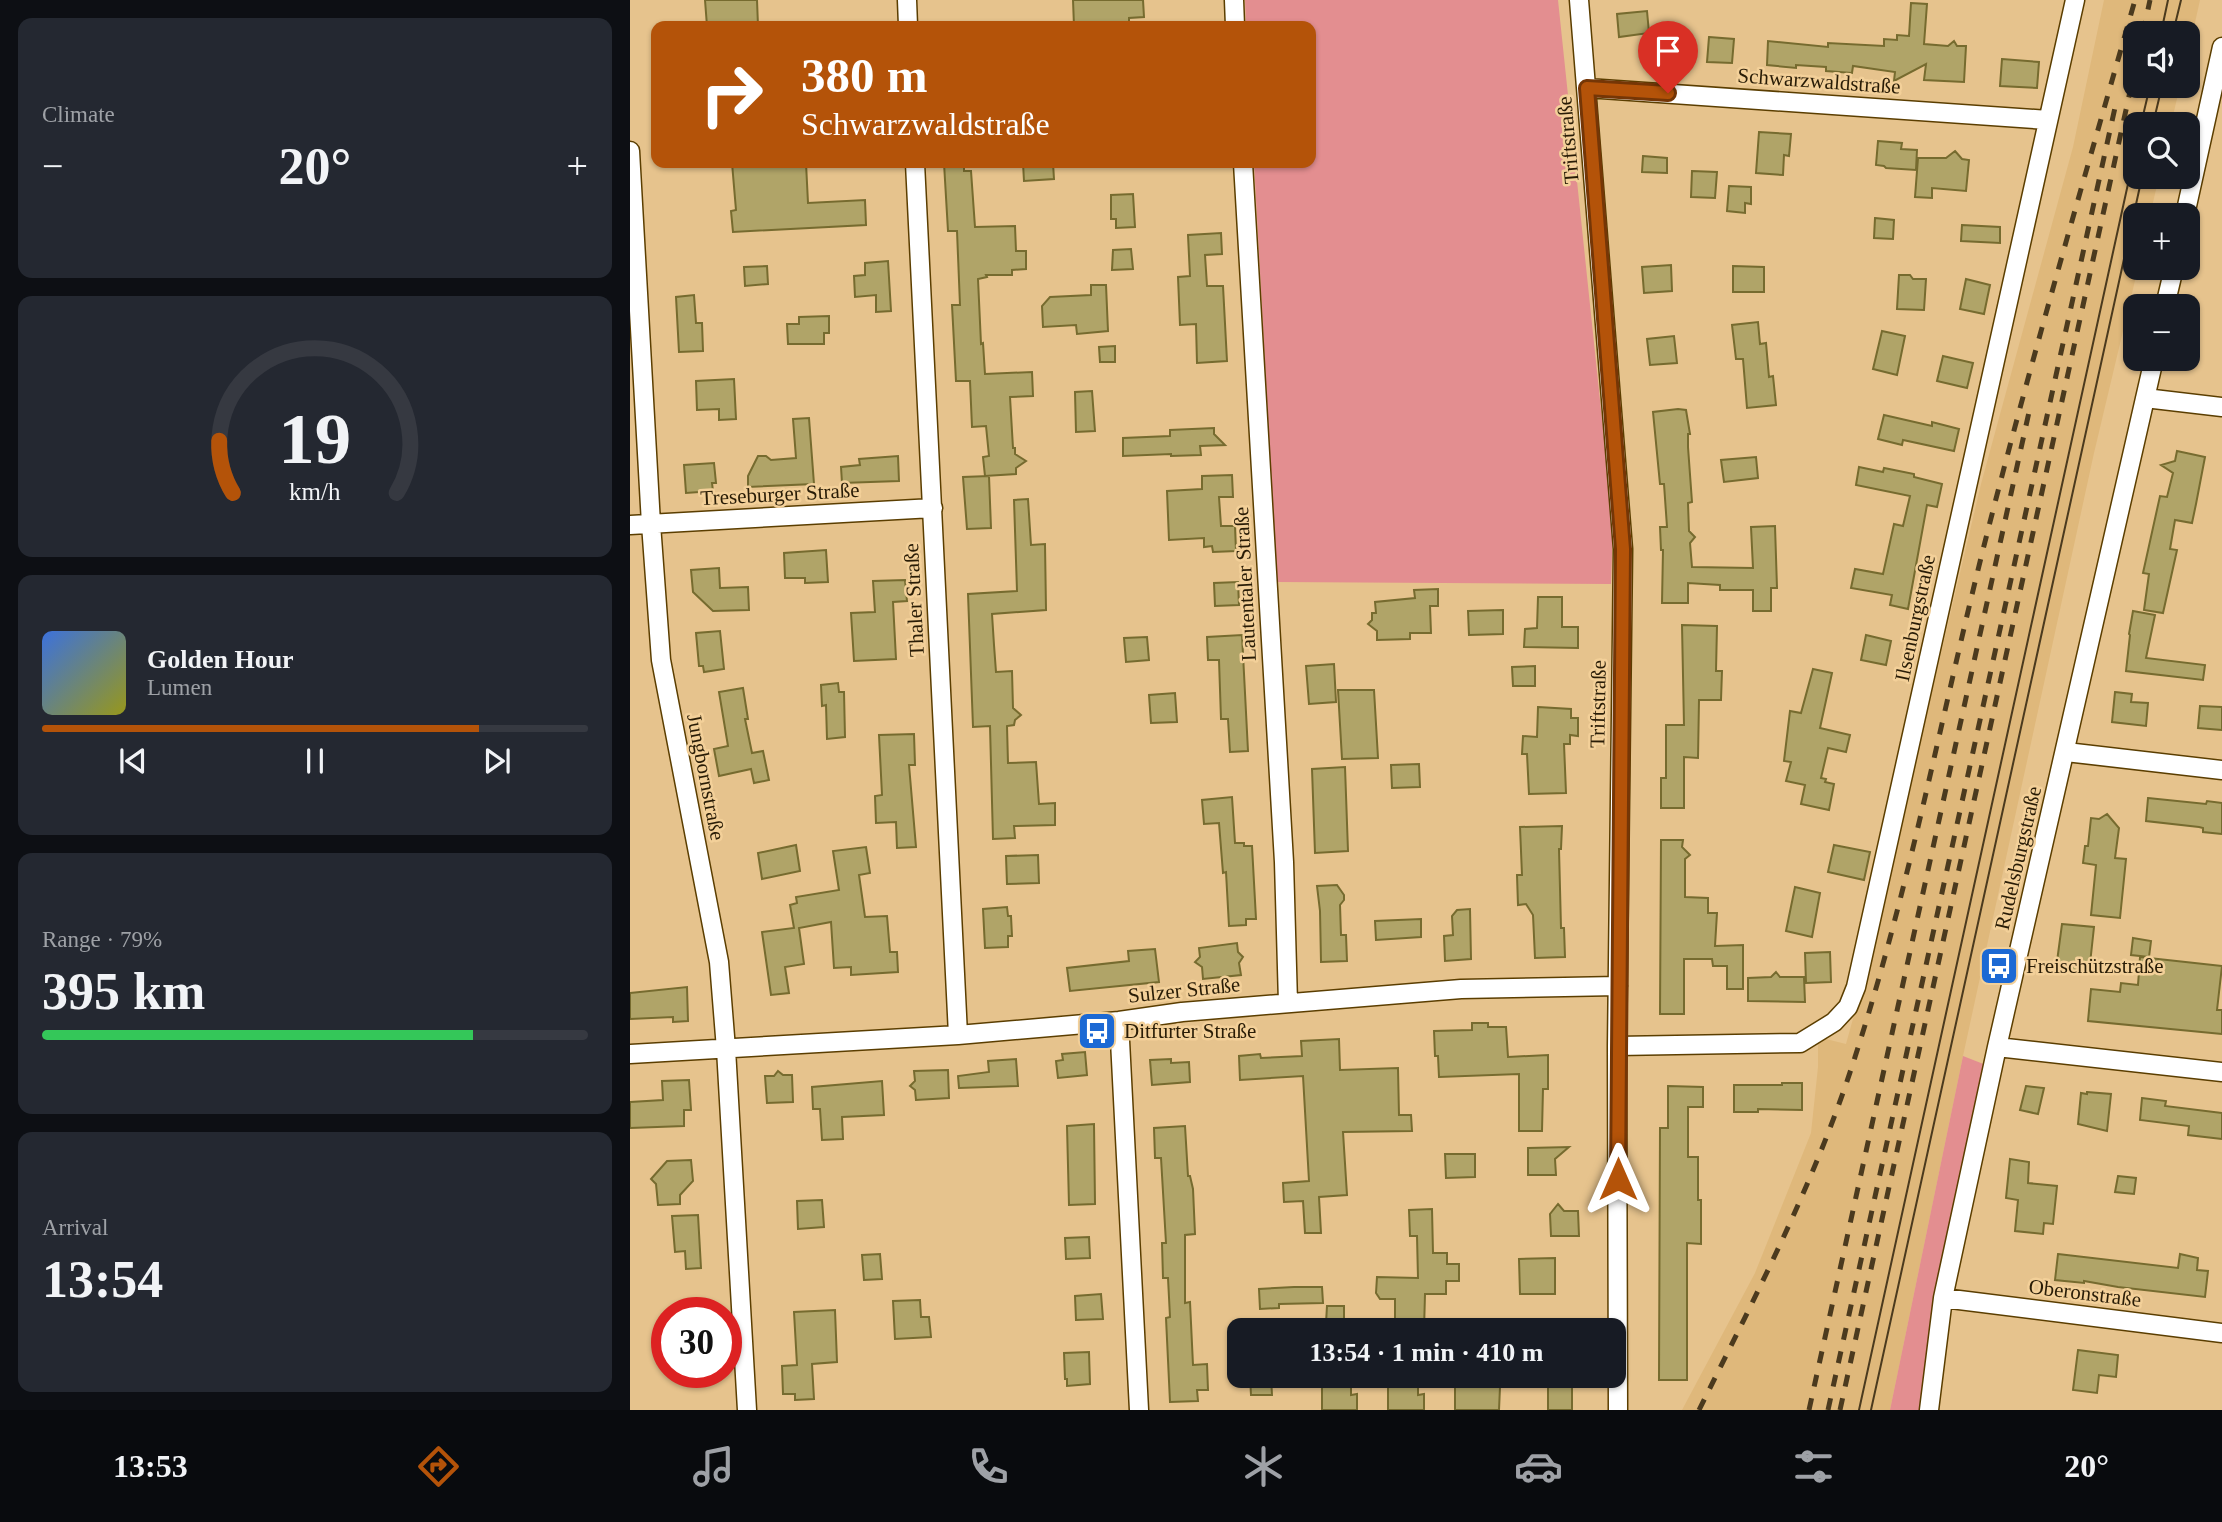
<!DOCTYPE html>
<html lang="en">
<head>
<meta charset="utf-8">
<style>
  body { margin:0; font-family:Georgia,serif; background:#242831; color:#f1f3f6; height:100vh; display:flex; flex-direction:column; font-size:26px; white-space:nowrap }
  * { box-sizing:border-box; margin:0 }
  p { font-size:23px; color:#9ea1a6 }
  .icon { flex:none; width:38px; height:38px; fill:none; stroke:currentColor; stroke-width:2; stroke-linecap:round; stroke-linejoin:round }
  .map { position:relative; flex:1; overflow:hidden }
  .panel { display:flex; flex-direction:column; gap:18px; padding:18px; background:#0d0f14; width:630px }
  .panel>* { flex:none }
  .guide { position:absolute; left:21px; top:21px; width:665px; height:147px; border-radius:14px; box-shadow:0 2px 5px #0004; background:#b45309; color:#fff; overflow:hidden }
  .controls { position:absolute; left:1493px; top:21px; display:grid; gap:14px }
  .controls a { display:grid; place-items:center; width:77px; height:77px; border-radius:14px; background:#171b24; box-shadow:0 2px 5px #0004; font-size:35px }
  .speed { position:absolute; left:21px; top:1297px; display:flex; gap:14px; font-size:35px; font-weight:700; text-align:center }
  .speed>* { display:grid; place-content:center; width:91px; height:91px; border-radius:50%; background:#171b24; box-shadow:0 2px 5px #0004; line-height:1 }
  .speed .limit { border:10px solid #d22; background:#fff; color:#111 }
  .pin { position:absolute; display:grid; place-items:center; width:60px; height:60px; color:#fff; margin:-72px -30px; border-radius:50% 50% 50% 0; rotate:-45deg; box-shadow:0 0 7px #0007 }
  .pin .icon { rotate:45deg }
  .me { position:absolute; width:77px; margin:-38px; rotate:0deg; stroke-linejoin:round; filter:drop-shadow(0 0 5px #0008) }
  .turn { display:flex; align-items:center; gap:24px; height:147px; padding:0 35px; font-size:32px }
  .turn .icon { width:91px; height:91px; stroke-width:2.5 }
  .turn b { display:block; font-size:49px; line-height:60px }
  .big { font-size:52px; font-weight:700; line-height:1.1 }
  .panel .tile { flex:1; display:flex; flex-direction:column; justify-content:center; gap:10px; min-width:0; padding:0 24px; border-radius:14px; background:#242831 }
  .panel .dial { align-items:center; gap:0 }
  .dial svg { height:182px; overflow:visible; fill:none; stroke:#363941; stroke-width:7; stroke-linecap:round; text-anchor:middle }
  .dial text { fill:#f1f3f6; stroke:none }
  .song { display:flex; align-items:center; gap:21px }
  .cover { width:84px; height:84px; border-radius:10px; background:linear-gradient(135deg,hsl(220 70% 55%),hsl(60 70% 35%)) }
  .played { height:7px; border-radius:4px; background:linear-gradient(90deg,#b45309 80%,#363941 80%) }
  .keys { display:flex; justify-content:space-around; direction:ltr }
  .heat { display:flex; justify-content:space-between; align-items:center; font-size:38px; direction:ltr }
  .charge { height:10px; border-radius:5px; background:linear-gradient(90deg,#34c759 79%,#363941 0) }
  .trip { position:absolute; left:597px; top:1318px; width:399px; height:70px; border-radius:14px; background:#171b24; box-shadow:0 2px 5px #0004; font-weight:700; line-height:70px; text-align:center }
  .tab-bar { display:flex; height:112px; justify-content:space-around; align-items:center; background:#090b0e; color:#9ea1a6 }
  .tab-bar .icon { width:49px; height:49px }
  .tab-bar .current { color:#b45309 }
  .tab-bar b { font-size:32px; color:#f1f3f6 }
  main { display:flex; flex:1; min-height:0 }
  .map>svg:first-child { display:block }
</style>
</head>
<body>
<main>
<section class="panel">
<div class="tile"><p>Climate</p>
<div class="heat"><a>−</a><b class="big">20°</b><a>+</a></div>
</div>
<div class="tile dial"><svg viewBox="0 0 100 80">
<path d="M14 69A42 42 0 1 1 86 69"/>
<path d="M14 69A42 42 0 0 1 8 46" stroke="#b45309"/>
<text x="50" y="56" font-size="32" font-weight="700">19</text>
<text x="50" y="72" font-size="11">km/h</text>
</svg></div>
<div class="tile">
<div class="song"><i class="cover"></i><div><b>Golden Hour</b><p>Lumen</p></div></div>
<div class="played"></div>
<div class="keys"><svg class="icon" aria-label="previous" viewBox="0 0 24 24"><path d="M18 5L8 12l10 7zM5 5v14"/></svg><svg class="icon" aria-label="pause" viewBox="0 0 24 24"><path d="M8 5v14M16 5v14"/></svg><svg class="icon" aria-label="next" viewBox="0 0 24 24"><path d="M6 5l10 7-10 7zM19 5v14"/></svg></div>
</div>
<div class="tile"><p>Range · 79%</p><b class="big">395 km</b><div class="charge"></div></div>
<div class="tile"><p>Arrival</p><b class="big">13:54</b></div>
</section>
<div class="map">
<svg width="1592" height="1410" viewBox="0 0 1592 1410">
  <rect width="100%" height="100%" fill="#e6c38d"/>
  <!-- built -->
  <path fill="#dfb87b" d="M1474 0H1570L1558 54V33H1505V86H1550L1541 124H1505V177H1529L1520 215H1505V268H1508L1464 453 1333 1056 1260 1410H1052L1125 1273 1181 1133 1188 1067V1037L1216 1044 1236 972 1351 484 1443 147Z"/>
  <!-- green -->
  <path fill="#e38e90" d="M615 0H928L983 524 981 584 647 582 624 163H681V26H616Z
    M1333 1056 1356 1065 1305 1297 1290 1410H1260Z"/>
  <!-- building -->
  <path fill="#b0a468" stroke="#766b2f" stroke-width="2" d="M75 0H127L128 26H77Z
    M443 0H513L514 17 499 18V24L444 26Z
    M1281 3 1297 4 1294 44 1318 46 1324 41 1327 46H1336L1334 82 1294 80 1296 64 1264 81 1265 72 1223 66 1222 73 1196 71V67L1166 65V68L1137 65 1138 41 1198 47V43L1254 46V39L1267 40V35L1279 36Z
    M1017 11 1019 33 989 37 987 14Z
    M1079 37 1104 39 1102 63 1077 62Z
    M1372 59 1409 62 1407 88 1370 86Z
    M1129 132 1161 134 1159 156 1154 155 1153 175 1126 173Z
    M1248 141 1272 143 1271 149 1287 150 1286 170 1256 168 1254 166 1246 165Z
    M1325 151 1332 159 1339 160 1336 191 1302 188V198L1285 197 1288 158H1316Z
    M1013 156 1037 158V173L1012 172Z
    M102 163H176L178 203 235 200 236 225 103 232 101 211 106 210Z
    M314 163H334V171H341L345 227 385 226 386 251H396V269L382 270V275H356L357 277 348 279 351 344 353 343 355 374 402 372 403 396 380 397 383 448H385V454L396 461 386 468V474L355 476 353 457 359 456 356 426 342 427 340 381H326L322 305H330L327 231H318Z
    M393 163H423L424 179 394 181Z
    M1062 171 1087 172 1085 198 1061 197Z
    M1099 186 1121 187V204L1115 203V213L1097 211Z
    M503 194 505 227 486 228V219H481V195Z
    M1245 218 1264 220 1263 239 1244 238Z
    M1332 225 1370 227V243L1331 241Z
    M591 233 592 254 575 255 577 286H593L597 361 567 363 566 324 550 325 548 277 560 276 558 235Z
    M501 249 503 269 482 270 483 250Z
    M258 261 261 311 246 312V295L225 297 224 276 235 275V263Z
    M1041 265 1042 291 1014 293 1012 267Z
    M137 266 138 284 115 286 114 267Z
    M1103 266 1134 267V292H1103Z
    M1269 275H1280L1283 279H1296L1294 310 1267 309Z
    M1336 279 1360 285 1354 314 1330 309Z
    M461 285H476L478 331 447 334 446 325 413 327 412 306 420 297 461 295Z
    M64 295 66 323H72L73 351 49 352 46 297Z
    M199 316V333H194V344H158L157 324H169V317Z
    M1128 322 1130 344 1136 343 1139 377 1143 376 1146 405 1117 408 1113 359H1106L1102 325Z
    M1252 331 1275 336 1267 375 1243 369Z
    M1044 336 1047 363 1020 365 1017 339Z
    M485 346V362H470L469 347Z
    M1313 356 1343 363 1337 388 1307 381Z
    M104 379 106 419 89 420V409L67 410 66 381Z
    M462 391 465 431 446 432 445 392Z
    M1048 409 1056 410 1060 434H1058V447L1062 502 1058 503 1059 531 1065 537 1060 543 1062 567 1123 568 1121 527 1145 526 1147 588H1141V611H1123V590H1090V585L1058 583V603H1032L1033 550H1031L1030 527H1037L1034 484H1030L1023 412Z
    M1254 415 1302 426V422L1329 429 1324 451 1273 440 1272 445 1248 439Z
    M179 418 184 484 118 487V476L128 456H136L141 460 166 458 163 419Z
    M584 428V434L595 445 570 446 571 455 541 456V454L493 456V438L540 436V430Z
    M1547 451 1575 457 1566 504 1562 523 1545 520 1540 549 1547 550 1533 613 1514 610 1519 574 1513 573 1530 496 1537 497 1543 473 1531 465 1545 461Z
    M268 456 269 481 212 483 211 467 230 465 229 459Z
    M1126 457 1128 478 1094 482 1091 460Z
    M84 463 86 483H82L83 491 56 493 54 465Z
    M1229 467 1253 472 1254 468 1284 474V477L1312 484 1307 507 1297 505 1278 609 1260 605 1262 595 1221 588 1225 569 1253 574 1264 524 1273 526 1280 496 1226 485Z
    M602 475 603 497H589L591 526H605L606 551 583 552 582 546 574 547V538L539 540 537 491 572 489V476Z
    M359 476 361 528 337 529 333 477Z
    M398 499 401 545 415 544 416 610 362 614 364 645 366 672 382 671 383 708 391 715 385 720 384 725 377 726 378 763 406 762 409 804 425 803V825L384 826 385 838 363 839 360 726 343 727 338 594 387 591 384 500Z
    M196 550 198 582 175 583V578H155L154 553Z
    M89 568 90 588 118 587 119 610 83 611 63 592 61 570Z
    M275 580 277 601 263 602 266 659 224 661 221 613 245 612 243 581Z
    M608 582 609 605 585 606 584 583Z
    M808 589V606H800L801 633H780V639L747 640V631L738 624 742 620V613H746L745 602 785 598 784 590Z
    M908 597H932V627H948V648L894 647 895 629 907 628Z
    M873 610V634L839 635 838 611Z
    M1503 611 1525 615 1516 658 1575 665 1573 680 1496 671 1500 635 1499 634Z
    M1052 625 1087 626 1086 671H1092L1091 700H1069L1068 758 1054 757V808H1031V778H1036V725H1054Z
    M90 631 94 669 74 672 73 666H69L66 633Z
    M612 635 618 751 600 752 598 719H591L589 660H578L577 637Z
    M1236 635 1261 641 1256 665 1231 660Z
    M517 637 519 660 496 662 494 638Z
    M704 664 706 702 679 704 676 666Z
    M905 666V686H883L882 667Z
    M1183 669 1202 673 1190 728 1220 735 1216 752 1198 748 1191 778 1196 779 1195 782 1204 784 1199 810 1171 804 1175 785 1156 781 1161 762 1154 761 1160 711 1171 713Z
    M208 683 209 692H214L215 737 197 739 196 705 192 706 191 685Z
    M113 688 118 719H115L122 753 133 751 139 780 124 783 121 769 89 776 84 749 98 746 89 692Z
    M708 690H744L748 758 712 759Z
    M1485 692 1502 694 1501 702 1518 703 1516 726 1482 722Z
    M545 693 547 722 521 723 519 695Z
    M1570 706 1592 707V730L1568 728Z
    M908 707 941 709V718H948V736L940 735V744H934L936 793 899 794 897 754H892L893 736 907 737Z
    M284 734 285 765H279L286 847 267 848 266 822 246 823 245 796 252 795 249 735Z
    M789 764 790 787 762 788 761 765Z
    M715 767 718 851 685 853 682 769Z
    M602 797 605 843H614V846H622L626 919H616V925L599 926 596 872 593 873 589 823 574 824 572 800Z
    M1518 798 1576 804 1577 801 1592 803V834L1573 832V828L1569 827 1516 821Z
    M1477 814 1489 828 1485 858 1496 859 1490 918 1461 915 1466 865 1453 863 1455 846H1458L1461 818 1469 819Z
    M932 826 931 849H929L931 928H934L935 957 905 958 903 915 896 904 888 905 887 875H892L890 827Z
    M1031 840H1053L1052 847 1060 855 1055 859V897L1078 898V913H1087L1085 946 1113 945V989H1097V966H1083L1082 959H1054V1014H1030Z
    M166 845 170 871 132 879 128 853Z
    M1204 845 1240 852 1234 880 1198 872Z
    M236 847 240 873 229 875 235 917 257 916 260 952H267L268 972 221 975V967L204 968 201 922 169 928 174 964 155 967 159 993 141 995 132 932 164 928 160 905 167 903 166 897 209 890 203 851Z
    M408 855 409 883 377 884 376 856Z
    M707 885 714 895V900L710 905 711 935H716L717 961 691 962 690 911 687 886Z
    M1165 887 1190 893 1182 937 1156 931Z
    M377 907 378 916H381L382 936H378V947L355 948 353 909Z
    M840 909 841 959 815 961 814 936 823 935 822 916 827 910Z
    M791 919V937L746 940 745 921Z
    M1432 924 1464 927 1459 973 1426 969Z
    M1503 938 1521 941 1519 957 1501 955Z
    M607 943 608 952 613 957 609 963 611 975 573 979 572 967 565 962 570 957 569 948Z
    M525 949 529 982 440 991 437 968 499 961 498 951Z
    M1200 952 1201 982 1176 983 1175 953Z
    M1510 957 1592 966 1587 1010H1592V1034L1458 1021 1461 989 1490 992 1491 983 1508 985Z
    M1146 972 1150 977H1174L1175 1002 1118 1001V978L1141 977Z
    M57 987 58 1021 43 1022V1017L0 1019V993Z
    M842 1023H858V1027H876L878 1057 918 1055V1089H913L912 1131H889V1074L809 1077 808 1056H805L804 1031 842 1030Z
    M709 1039 710 1070 768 1068 769 1115H781L782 1131 713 1132 717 1195 689 1197 691 1233H675L673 1201 654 1202 653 1183 679 1181 673 1076 610 1080 609 1056 630 1054 631 1058 672 1056 671 1041Z
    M455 1052 457 1075 428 1078 426 1061 433 1060 432 1054Z
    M386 1059 388 1086 329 1088 328 1076 359 1072 358 1061Z
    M541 1059V1063L559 1062 560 1082 522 1085 520 1060Z
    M318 1070 319 1098 286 1100 285 1090 280 1086 285 1081 284 1071Z
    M148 1071 153 1075H162L163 1102 137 1103 135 1076H144Z
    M59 1080 61 1110H54V1126L0 1128V1102L33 1100 32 1081Z
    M252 1081 254 1115 212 1117 213 1139 192 1140 190 1109H183L182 1087Z
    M1152 1083H1172V1110L1128 1109V1112H1104V1085H1152Z
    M1038 1086 1073 1087V1107H1058V1157H1068V1200H1071V1244L1057 1243V1380H1029L1030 1128H1038Z
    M1396 1086 1414 1088 1408 1114 1390 1110Z
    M1457 1092 1481 1094 1477 1131 1448 1124 1451 1093 1457 1094Z
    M1512 1098 1536 1101 1535 1106 1592 1113V1139L1558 1135 1559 1126 1510 1120Z
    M464 1124 465 1204 439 1205 437 1126Z
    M555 1126 558 1176H560L563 1189 565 1234 555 1235V1303L560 1302 563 1365 577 1364 578 1390H567L568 1401 540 1402 536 1318 540 1317 538 1278H533L532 1243H536L531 1158H525L524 1128Z
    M939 1147 925 1159 926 1175H898V1148Z
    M815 1154H845V1177L816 1178Z
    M1380 1159 1399 1162 1398 1183 1427 1186 1423 1224 1414 1223 1413 1234 1385 1231 1388 1200 1376 1198Z
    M61 1160 63 1181 50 1195V1204L28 1205 26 1184 21 1179 37 1161Z
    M1488 1176 1506 1178 1504 1194 1485 1192Z
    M192 1200 194 1227 168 1229 167 1201Z
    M928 1204 934 1211H948L949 1236H921L920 1214Z
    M802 1209 803 1253H817V1264H829V1281H816V1294H795L794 1330H765V1299H750L746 1293 747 1277 788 1278 787 1236H780L779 1210Z
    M68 1215 71 1268 56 1269 55 1251 45 1252 42 1216Z
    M459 1237 460 1258 436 1259 435 1238Z
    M250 1254 252 1279 234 1280 232 1255Z
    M1428 1254 1548 1268 1550 1254 1568 1258 1567 1270 1578 1271 1575 1297 1488 1287 1454 1281V1283L1425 1280Z
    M925 1258V1294H890L889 1259Z
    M664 1287H692L693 1303 649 1304V1308L630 1309 629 1289Z
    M471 1294 473 1319 446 1320 445 1296Z
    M290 1300 291 1317H299L301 1337 265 1339 263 1301Z
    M697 1306H714V1323H696Z
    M205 1310 207 1362 182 1364 184 1399 165 1400V1394H153L152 1366 167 1365 164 1312Z
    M1448 1350 1488 1355 1486 1377 1469 1375 1467 1393 1443 1390Z
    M459 1352 460 1384 437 1386V1379H435L434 1353Z
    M620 1376H641L642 1395H621Z
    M692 1378H721V1395L727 1394V1410H692Z
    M758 1378H788V1395L794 1394V1410H758Z
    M942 1384V1410H918V1385Z
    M825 1387H870L869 1410H825Z"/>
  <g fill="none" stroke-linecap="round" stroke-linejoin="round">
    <!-- minor casing -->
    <g stroke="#5b3e00" stroke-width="21">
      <path id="minor" d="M277 0 278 26
        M604 0 605 26
        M949 0 993 549 987 1046 988 1410
        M957 88 1418 120
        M0 151 21 524 31 660 89 962 96 1049 117 1410
        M285 163 328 1035
        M613 163 654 862 658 1003
        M1555 215 1592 47
        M1535 306 1544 268
        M1515 398 1592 407
        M0 525 303 508
        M1436 752 1592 770
        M489 1021 509 1410
        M987 1046 1170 1043 1204 1022 1218 1007 1226 987 1445 0
        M1367 1047 1592 1072
        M0 1054 328 1035 489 1021 552 1012 831 989 988 986
        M1313 1298 1592 1333
        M1299 1410 1313 1298 1367 1047 1524 359"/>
    </g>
    <!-- minor -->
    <use href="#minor" stroke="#fff" stroke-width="18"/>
    <!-- tram -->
    <path stroke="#4b3a1e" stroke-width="2" d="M1531 33 1538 0
      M1543 33 1551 0
      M1511 124 1520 86
      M1523 124 1532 86
      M1229 1410 1505 152
      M1241 1410 1512 177"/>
    <!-- rail -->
    <path stroke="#4b3a1e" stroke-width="5" stroke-dasharray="12 12" stroke-linecap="butt" d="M1513 33 1520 0
      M1069 1410C1126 1295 1186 1180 1225 1057 1281 884 1313 706 1358 530 1403 353 1455 176 1505 0
      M1179 1410 1401 403
      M1198 1410 1486 103
      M1210 1410 1505 69"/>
  </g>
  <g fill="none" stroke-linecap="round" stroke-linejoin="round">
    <!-- route casing -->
    <g stroke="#753606" stroke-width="18">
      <path id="route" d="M988 1179 993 549 957 88 1038 93"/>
    </g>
    <!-- route -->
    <use href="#route" stroke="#b45309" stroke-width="12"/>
  </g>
  <!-- icons -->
  <defs>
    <g id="bus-square" transform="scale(2.0125)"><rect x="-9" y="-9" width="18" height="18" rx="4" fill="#1c69d4" stroke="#f3d099"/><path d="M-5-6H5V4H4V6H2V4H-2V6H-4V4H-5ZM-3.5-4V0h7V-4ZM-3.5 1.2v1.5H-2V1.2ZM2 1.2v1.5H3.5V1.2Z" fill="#fff"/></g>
  </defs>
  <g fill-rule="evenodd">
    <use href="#bus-square" x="1369" y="966"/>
    <use href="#bus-square" x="467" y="1031"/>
  </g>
  <g text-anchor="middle" stroke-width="5" stroke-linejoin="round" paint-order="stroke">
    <!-- street labels -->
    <g font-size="21" fill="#291c06" stroke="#f3d099">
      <text transform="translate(1189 81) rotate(4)" y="7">Schwarzwaldstraße</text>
      <text transform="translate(938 140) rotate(-95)" y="7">Triftstraße</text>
      <text transform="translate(150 494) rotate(-3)" y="7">Treseburger Straße</text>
      <text transform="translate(615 584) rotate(-93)" y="7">Lautentaler Straße</text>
      <text transform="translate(284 600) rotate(-93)" y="7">Thaler Straße</text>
      <text transform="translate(1285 618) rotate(-78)" y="7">Ilsenburgstraße</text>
      <text transform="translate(968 704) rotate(-89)" y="7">Triftstraße</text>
      <text transform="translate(76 777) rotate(79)" y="7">Jungbornstraße</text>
      <text transform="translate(1388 858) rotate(-77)" y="7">Rudelsburgstraße</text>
      <text transform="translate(554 990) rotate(-6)" y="7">Sulzer Straße</text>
      <text transform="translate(1455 1293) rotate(7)" y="7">Oberonstraße</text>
    </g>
    <!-- poi labels -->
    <g font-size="21" fill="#291c06" stroke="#f3d099" text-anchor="start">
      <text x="1396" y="973">Freischützstraße</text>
      <text x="494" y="1038">Ditfurter Straße</text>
    </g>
  </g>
</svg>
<div class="controls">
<a><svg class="icon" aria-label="sound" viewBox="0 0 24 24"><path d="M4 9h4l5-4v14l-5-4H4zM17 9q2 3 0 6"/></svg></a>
<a><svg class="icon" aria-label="search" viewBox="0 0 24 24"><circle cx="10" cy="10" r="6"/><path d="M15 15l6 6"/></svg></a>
<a>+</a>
<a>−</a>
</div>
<div class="speed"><div class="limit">30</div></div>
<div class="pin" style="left:1038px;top:93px;background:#d93025"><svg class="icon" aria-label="arrive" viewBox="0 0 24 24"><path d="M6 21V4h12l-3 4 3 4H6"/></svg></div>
<svg class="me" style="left:988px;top:1179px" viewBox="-20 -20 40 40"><path d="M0-17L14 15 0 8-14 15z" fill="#b45309" stroke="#fff" stroke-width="4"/></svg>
<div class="trip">13:54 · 1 min · 410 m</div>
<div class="guide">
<div class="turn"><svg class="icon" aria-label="right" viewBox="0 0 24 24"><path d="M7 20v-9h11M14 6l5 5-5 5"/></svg><div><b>380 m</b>Schwarzwaldstraße</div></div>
</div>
</div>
</main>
<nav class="tab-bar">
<b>13:53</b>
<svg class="icon current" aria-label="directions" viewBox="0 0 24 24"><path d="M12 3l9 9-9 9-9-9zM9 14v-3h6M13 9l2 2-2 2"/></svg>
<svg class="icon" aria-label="music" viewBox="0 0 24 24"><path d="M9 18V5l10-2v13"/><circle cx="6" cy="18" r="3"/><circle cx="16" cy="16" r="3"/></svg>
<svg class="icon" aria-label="phone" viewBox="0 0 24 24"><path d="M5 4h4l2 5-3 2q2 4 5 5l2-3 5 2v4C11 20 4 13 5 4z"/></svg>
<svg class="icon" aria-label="climate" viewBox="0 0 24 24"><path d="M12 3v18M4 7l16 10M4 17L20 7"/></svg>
<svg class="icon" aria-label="car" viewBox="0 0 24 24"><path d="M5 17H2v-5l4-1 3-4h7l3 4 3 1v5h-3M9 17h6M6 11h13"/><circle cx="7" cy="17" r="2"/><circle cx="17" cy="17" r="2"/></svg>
<svg class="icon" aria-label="filters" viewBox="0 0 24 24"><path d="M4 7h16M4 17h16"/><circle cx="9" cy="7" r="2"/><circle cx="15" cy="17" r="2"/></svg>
<b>20°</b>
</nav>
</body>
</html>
